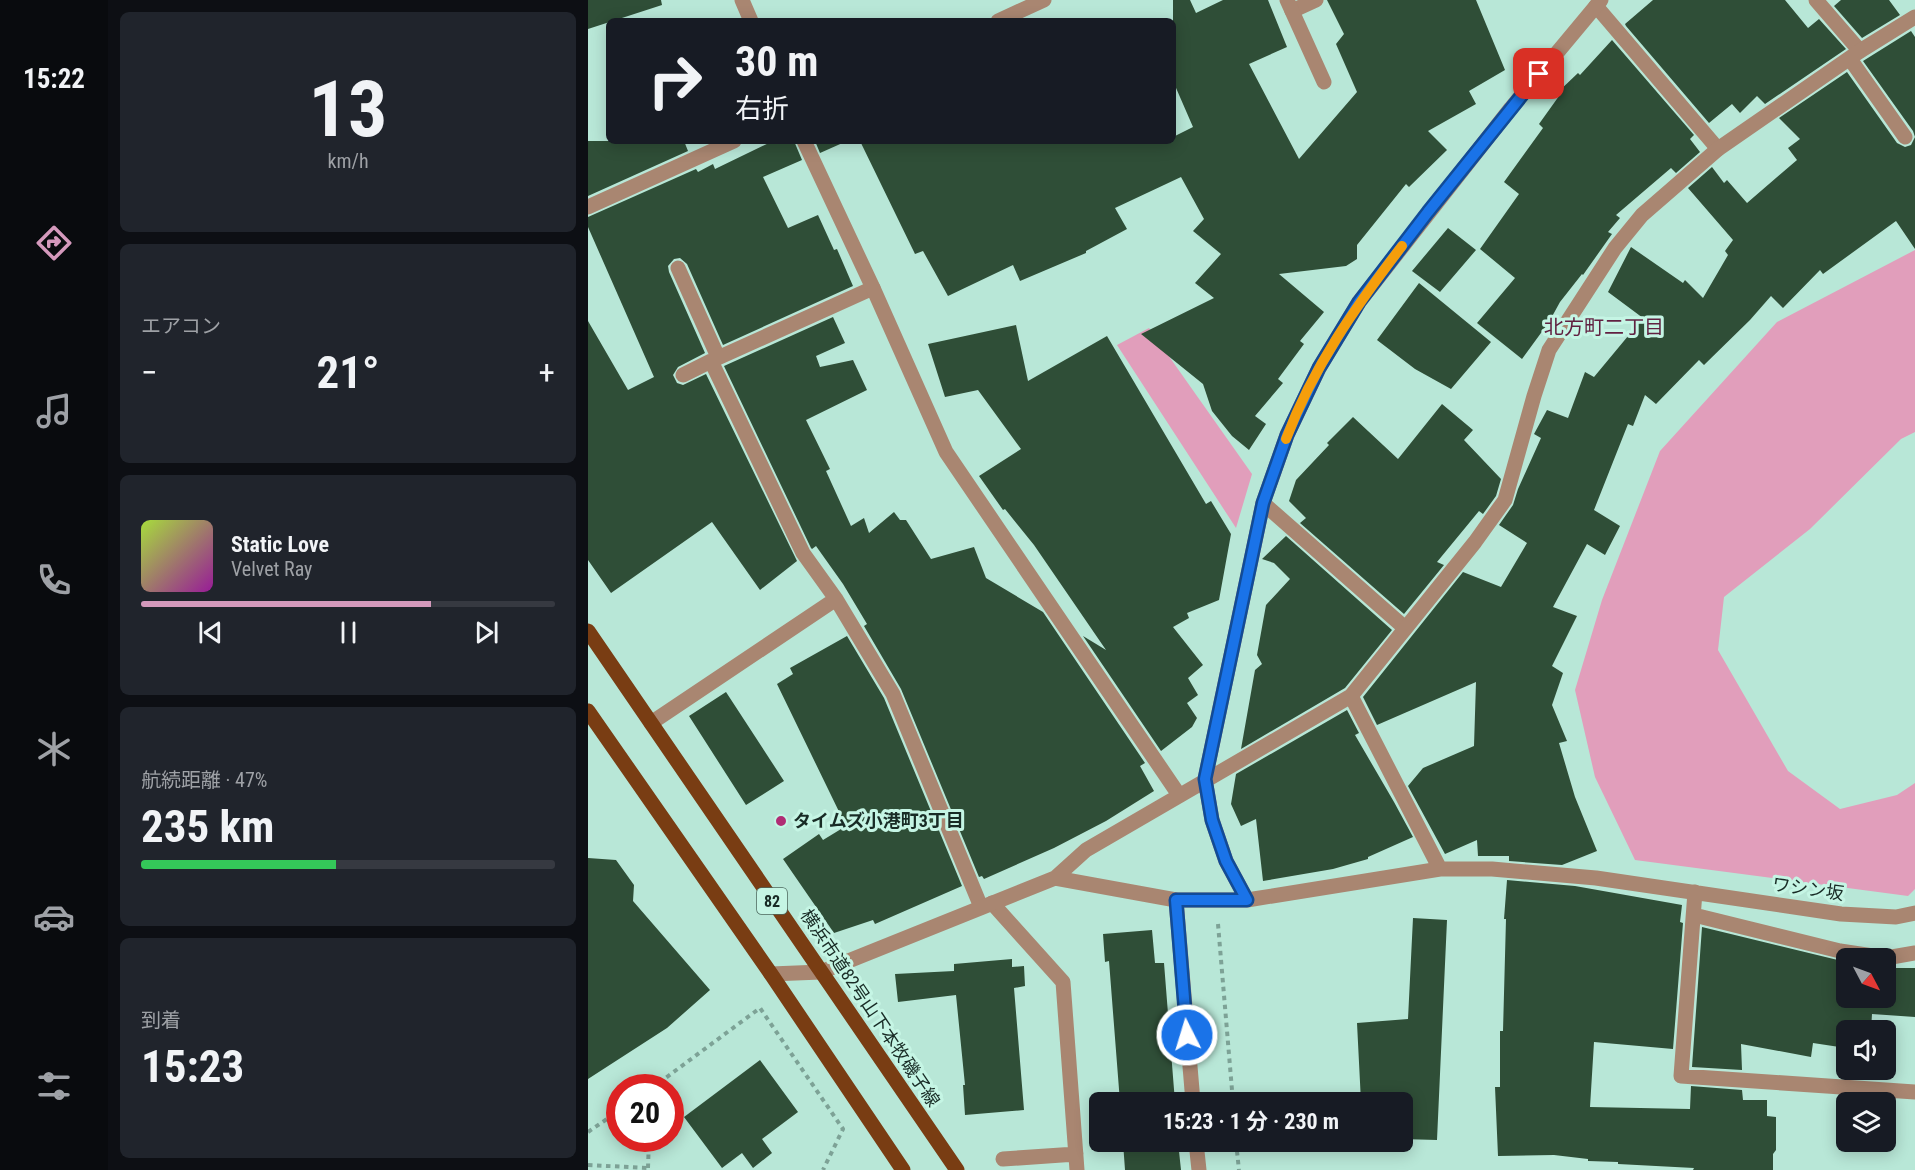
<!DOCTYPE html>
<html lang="ja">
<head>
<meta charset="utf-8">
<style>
  body { margin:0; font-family:"Roboto Condensed","Noto Sans JP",sans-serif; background:#20242c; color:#f1f3f6; height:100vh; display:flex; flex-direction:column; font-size:22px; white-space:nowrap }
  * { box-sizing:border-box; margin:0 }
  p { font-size:20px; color:#9ea1a6 }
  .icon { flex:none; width:33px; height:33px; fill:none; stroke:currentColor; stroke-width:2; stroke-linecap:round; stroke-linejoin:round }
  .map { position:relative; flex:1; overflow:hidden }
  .panel { display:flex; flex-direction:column; gap:12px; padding:12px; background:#0d0f14; width:480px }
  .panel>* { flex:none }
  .guide { position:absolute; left:18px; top:18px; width:570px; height:126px; border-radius:9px; box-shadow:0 3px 15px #0003; background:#171b24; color:#f1f3f6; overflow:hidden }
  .needle { width:39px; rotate:131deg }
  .fabs { position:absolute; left:1248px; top:948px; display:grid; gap:12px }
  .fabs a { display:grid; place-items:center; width:60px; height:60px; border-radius:9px; background:#171b24; box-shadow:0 3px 15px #0003; font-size:30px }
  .speed { position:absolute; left:18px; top:1074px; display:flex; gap:12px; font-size:30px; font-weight:700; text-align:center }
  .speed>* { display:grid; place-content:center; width:78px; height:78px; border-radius:50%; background:#171b24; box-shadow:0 3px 15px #0003; line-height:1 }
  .speed .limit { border:9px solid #d22; background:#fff; color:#111 }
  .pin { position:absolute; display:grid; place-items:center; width:51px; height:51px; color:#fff; margin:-26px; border-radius:12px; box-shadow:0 3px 9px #0006 }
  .me { position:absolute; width:66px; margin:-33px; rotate:355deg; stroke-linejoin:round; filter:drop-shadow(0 0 4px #0008) }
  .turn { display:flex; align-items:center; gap:21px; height:126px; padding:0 30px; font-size:27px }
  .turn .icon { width:78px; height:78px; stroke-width:2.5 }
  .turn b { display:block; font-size:42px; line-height:51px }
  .big { font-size:45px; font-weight:700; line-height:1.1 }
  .panel .widget { flex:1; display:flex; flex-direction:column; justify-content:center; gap:9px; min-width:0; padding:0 21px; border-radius:9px; background:#20242c }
  .panel .dial { align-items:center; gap:0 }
  .dial b { font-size:78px; line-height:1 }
  .song { display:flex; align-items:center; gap:18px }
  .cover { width:72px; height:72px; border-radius:9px; background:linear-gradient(135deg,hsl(80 70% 55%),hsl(300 70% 35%)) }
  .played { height:6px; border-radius:3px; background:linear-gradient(90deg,#d499bc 70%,#363941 70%) }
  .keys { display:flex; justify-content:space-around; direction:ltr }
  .heat { display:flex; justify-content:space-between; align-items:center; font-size:33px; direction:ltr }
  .charge { height:9px; border-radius:4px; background:linear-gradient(90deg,#34c759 47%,#363941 0) }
  .trip { position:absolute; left:501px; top:1092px; width:324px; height:60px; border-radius:9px; background:#171b24; box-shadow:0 3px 15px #0003; font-weight:700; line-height:60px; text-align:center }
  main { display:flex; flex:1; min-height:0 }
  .menu { display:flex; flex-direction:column; width:108px; justify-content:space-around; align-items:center; background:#090b0e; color:#9ea1a6 }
  .menu .icon { width:42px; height:42px }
  .menu .active { color:#d499bc }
  .menu b { font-size:27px; color:#f1f3f6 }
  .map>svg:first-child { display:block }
</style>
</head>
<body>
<main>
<nav class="menu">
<b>15:22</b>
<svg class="icon active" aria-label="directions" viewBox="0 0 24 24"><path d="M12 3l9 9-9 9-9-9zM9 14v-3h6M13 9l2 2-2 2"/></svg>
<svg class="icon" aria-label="music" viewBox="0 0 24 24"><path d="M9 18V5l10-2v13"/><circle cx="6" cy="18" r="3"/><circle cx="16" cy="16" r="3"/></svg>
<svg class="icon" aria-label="phone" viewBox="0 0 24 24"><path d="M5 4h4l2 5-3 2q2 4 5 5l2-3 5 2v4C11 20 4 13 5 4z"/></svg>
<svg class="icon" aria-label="climate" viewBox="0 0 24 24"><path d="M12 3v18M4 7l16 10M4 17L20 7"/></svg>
<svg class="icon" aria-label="car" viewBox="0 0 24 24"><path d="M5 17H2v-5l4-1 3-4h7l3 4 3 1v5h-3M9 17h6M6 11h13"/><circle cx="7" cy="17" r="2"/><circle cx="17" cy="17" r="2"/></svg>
<svg class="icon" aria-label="filters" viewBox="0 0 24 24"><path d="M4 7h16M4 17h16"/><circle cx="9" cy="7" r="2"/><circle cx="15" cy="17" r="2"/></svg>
</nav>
<section class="panel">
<div class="widget dial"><b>13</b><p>km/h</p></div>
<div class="widget"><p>エアコン</p>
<div class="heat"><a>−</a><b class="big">21°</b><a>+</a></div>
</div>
<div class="widget">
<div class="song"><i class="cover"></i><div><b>Static Love</b><p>Velvet Ray</p></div></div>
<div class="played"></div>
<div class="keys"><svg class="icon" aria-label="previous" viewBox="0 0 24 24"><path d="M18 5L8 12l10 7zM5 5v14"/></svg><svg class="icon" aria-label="pause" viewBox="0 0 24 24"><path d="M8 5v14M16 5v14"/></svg><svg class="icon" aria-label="next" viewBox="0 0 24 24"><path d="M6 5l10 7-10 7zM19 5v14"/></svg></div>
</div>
<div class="widget"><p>航続距離 · 47%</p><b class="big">235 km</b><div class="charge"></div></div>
<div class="widget"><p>到着</p><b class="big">15:23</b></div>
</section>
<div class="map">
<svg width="1327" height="1170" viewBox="0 0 1327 1170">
  <rect width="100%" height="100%" fill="#b8e7d7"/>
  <!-- green -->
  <path fill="#e19ebb" d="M1327 250V432L1313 439 1222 529 1136 597 1130 650 1200 771 1252 809 1309 795 1327 783V889L1320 896 1047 860 1007 777 987 690 1014 600 1072 451 1189 322Z
    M561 328 664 474 648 528 529 345Z"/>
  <!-- building -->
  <path fill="#2f4e37" d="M0 0H73L74 5 0 29Z
    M585 0H602L608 13 635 0H680L699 47 661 64 711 159 769 92 748 44 756 34 739 0H888L917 70 881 91 888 104 840 131 859 150 821 187 818 184 769 245V259L758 266 691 274 736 312 712 341 716 344 690 379 695 383 667 416 678 424 661 450 644 436 624 411 615 384 553 334 626 298 607 283 633 254 605 231 616 219 593 177 527 208 539 229 498 251V253L432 281 425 265 360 296 335 251 327 254 272 141H585V137L605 127 585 81Z
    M1065 0H1197L1220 28 1231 19 1258 49 1177 104 1169 96 1152 113 1144 104 1121 123 1038 26 1037 24Z
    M1253 0H1301L1312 15 1274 38 1246 6Z
    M1323 31 1327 37V249L1308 221 1235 274 1232 270 1195 308 1183 296 1162 320 1116 365 1111 360 1068 404 1057 395 1045 426 1040 424 1006 510 1032 526 1017 555 999 544 965 607 989 616 964 666 975 673 964 705 979 741 971 743 987 797 1009 851 974 865 921 861V856H890L889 840 857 854 820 786 835 768 886 746 888 682 789 725 775 697 875 572 913 587 939 543 911 525 925 505 930 489 953 438 946 434 959 410 980 418 997 372 1006 377 1055 318 1020 292 1043 247 1095 283 1097 280 1115 298 1140 255 1137 251 1145 240 1100 188 1124 167 1136 183 1139 180 1159 203 1209 160 1200 148 1212 139 1191 118 1259 72 1309 143 1317 147 1323 145 1327 137 1325 131 1275 61Z
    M1024 40 1106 135 1102 139 1112 152 1088 173 1083 168 1028 215 1032 218 1020 232 1024 234 995 275 994 274 972 302 961 322 934 359 889 323 927 278 892 249 931 194 916 182 955 128 951 124 971 96 969 93 990 73 992 75Z
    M0 141H96L100 151 0 196Z
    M185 141H206L214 160 175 177 200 228 230 215 246 250 249 249 265 286 135 345 99 264 92 258 86 259 80 266 81 272 117 353 90 367 85 375 89 383 95 385 118 374 209 561 172 590 124 522 23 593 0 560V321L40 390 66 377 0 227V217L108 169 110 172 125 164 127 169Z
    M227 141H259L232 153Z
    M860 228 888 250 852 292 824 271Z
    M831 283 903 342 863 389 827 369 789 340Z
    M245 317 257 343 228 356 232 367 265 360 279 390 218 420 242 469 238 471 263 526 276 518 281 533 306 512 312 520H318L343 559 386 547 398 578 455 612 557 763 552 766 566 791 518 821 466 848 396 879 394 876 391 877 313 689 276 626 279 624 255 584 228 546 224 549 223 548 136 366Z
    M428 325 440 381 519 336 618 504 623 501 643 534 631 600 599 613 601 618 585 627 615 665 600 678 610 695 599 703 609 718 604 727 573 751 495 636 518 650 446 545 417 509 415 510 391 476 433 449 390 390 357 397 340 344Z
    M854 404 885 430 876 440 913 479 908 496 895 514 891 511 849 562 856 565 816 614 712 523 718 518 701 501 708 480 741 445 739 443 765 417 810 459Z
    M698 536 804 630 757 688 653 749 667 670 674 664 669 655 678 605 702 579 686 563 674 559Z
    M259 636 296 698 374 886 287 924 285 920 246 933 195 859 231 834 235 840 258 826 189 684 205 674 202 668Z
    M138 692 196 781 158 805 101 716Z
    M759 710 771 733 767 735 806 802 825 837 780 857V859L745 869 675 881 668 819 653 826 643 804 648 774Z
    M0 858 28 860 46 885 45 901 122 990 79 1028 0 1079Z
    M919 880 987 886 1094 905 1092 922 1095 923 1085 1049 1006 1042 1002 1107 1102 1109 1103 1086 1154 1090 1155 1100H1179V1116L1188 1117V1150L1185 1154V1170H1105L1106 1168 1030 1164V1162L1000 1161V1159L966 1155 910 1156 907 1087H912V1031H915L918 919H916Z
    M825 918 859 920 849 1140 814 1139 816 1102H773L769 1023 820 1019Z
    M1114 927 1258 962V998H1298V968H1327V1017L1284 1014 1283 1030H1258V1048L1225 1043 1223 1057 1153 1044 1154 1070 1104 1067Z
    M564 930 567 963H576L587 1102H532L521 961 517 962 515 934Z
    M424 959V967L436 966 437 986 426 988 436 1110 377 1115 375 1085H377L368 995 310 1002 307 974 366 971V964Z
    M172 1060 210 1112 174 1139 184 1153 165 1168 154 1153 134 1168 96 1117Z
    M535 1142H590L593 1170H537Z"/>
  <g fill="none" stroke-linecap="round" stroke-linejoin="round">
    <!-- path -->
    <path stroke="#7da296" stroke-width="4" stroke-dasharray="4.5 4.5" stroke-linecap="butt" d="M630 924 645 1102
      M64 1088 172 1008 255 1129 235 1170
      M0 1132 32 1110
      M648 1142 651 1170
      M0 1165 60 1168
      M60 1168 61 1138"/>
    <!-- service -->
    <path stroke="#a98671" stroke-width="15" d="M1228 0 1272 51
      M1008 6 1130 149
      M704 11 728 0
      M90 268 130 357
      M123 361 215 553 248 599 305 694 393 907
      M95 375 123 361 285 288
      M675 503 817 628
      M63 723 248 599
      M588 900 605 1102
      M404 903 475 982 489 1170
      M608 1142 611 1170
      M415 1159 488 1154"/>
    <!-- minor -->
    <path stroke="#a98671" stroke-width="15" d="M154 0 163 21
      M699 0 736 82
      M410 21 456 0
      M1262 59 1317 137
      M216 141 285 288 358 452 591 795
      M0 207 146 141
      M763 696 852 869
      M467 878 498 850 763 696 887 542 917 500 946 396 961 350 1027 248 1054 215 1130 149 1272 51 1327 17
      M1107 892 1093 1076 1327 1092
      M659 900 638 861 624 820 617 779 675 503 699 435 731 368 771 302 923 108 1013 0
      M1106 915 1252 951 1298 958 1327 953
      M183 974 233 972 467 878 588 900H659L852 869H904L1008 878 1253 914 1308 917 1327 913"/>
    <!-- primary -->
    <path stroke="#793d13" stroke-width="15" d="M0 631 369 1170
      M0 711 183 974 315 1170"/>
  </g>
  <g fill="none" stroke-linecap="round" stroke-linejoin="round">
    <!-- route casing -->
    <g stroke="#114b97" stroke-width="15">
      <path id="route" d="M599 1035 588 900H659L638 861 624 820 617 779 675 503 699 435 731 368 771 302 840 212 951 74"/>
    </g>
    <!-- route -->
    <use href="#route" stroke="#1a73e8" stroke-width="10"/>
    <!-- slow -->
    <path stroke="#f59e0b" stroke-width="10" d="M698 439C725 367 768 306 814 246"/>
  </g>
  <!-- markers -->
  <circle fill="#b02c74" stroke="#c5f5e4" stroke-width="2" cx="193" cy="821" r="6"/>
  <g text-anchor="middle" stroke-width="6" stroke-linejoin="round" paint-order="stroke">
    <!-- shield labels -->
    <rect fill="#c5f5e4" stroke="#4c685e" stroke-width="1.5" x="169" y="888" width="30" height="26" rx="4.5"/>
    <g font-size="16" font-weight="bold" fill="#182b25">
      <text x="184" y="907">82</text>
    </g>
    <!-- poi labels -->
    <g font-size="18" font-weight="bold" fill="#182b25" stroke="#c5f5e4" text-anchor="start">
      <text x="205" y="827">タイムズ小港町3丁目</text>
    </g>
    <!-- street labels -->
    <g font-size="18" fill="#182b25" stroke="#c5f5e4">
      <text transform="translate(1220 889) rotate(8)" y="6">ワシン坂</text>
      <text transform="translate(282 1008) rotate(56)" y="6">横浜市道82号山下本牧磯子線</text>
    </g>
    <!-- neighbourhood labels -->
    <g font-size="20" fill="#612141" stroke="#c5f5e4">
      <text x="1016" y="334">北方町二丁目</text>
    </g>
  </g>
</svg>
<div class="fabs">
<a><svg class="needle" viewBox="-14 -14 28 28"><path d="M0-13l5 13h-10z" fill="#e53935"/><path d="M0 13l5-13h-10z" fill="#9ea1a6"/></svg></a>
<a><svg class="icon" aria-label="sound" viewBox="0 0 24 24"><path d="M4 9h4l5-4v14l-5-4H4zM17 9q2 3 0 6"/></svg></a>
<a><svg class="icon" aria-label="layers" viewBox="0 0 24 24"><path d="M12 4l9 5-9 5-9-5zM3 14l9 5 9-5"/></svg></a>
</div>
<div class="speed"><div class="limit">20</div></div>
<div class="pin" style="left:951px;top:74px;background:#d93025"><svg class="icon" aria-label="arrive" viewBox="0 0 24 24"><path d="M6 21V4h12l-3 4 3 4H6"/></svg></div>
<svg class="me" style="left:599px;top:1035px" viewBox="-20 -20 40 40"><circle r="17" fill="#1a73e8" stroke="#fff" stroke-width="3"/><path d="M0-11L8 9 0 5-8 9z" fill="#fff"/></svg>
<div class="trip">15:23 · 1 分 · 230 m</div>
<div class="guide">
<div class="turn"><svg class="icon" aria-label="right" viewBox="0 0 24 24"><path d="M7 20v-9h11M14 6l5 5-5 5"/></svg><div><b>30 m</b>右折</div></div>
</div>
</div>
</main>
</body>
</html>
